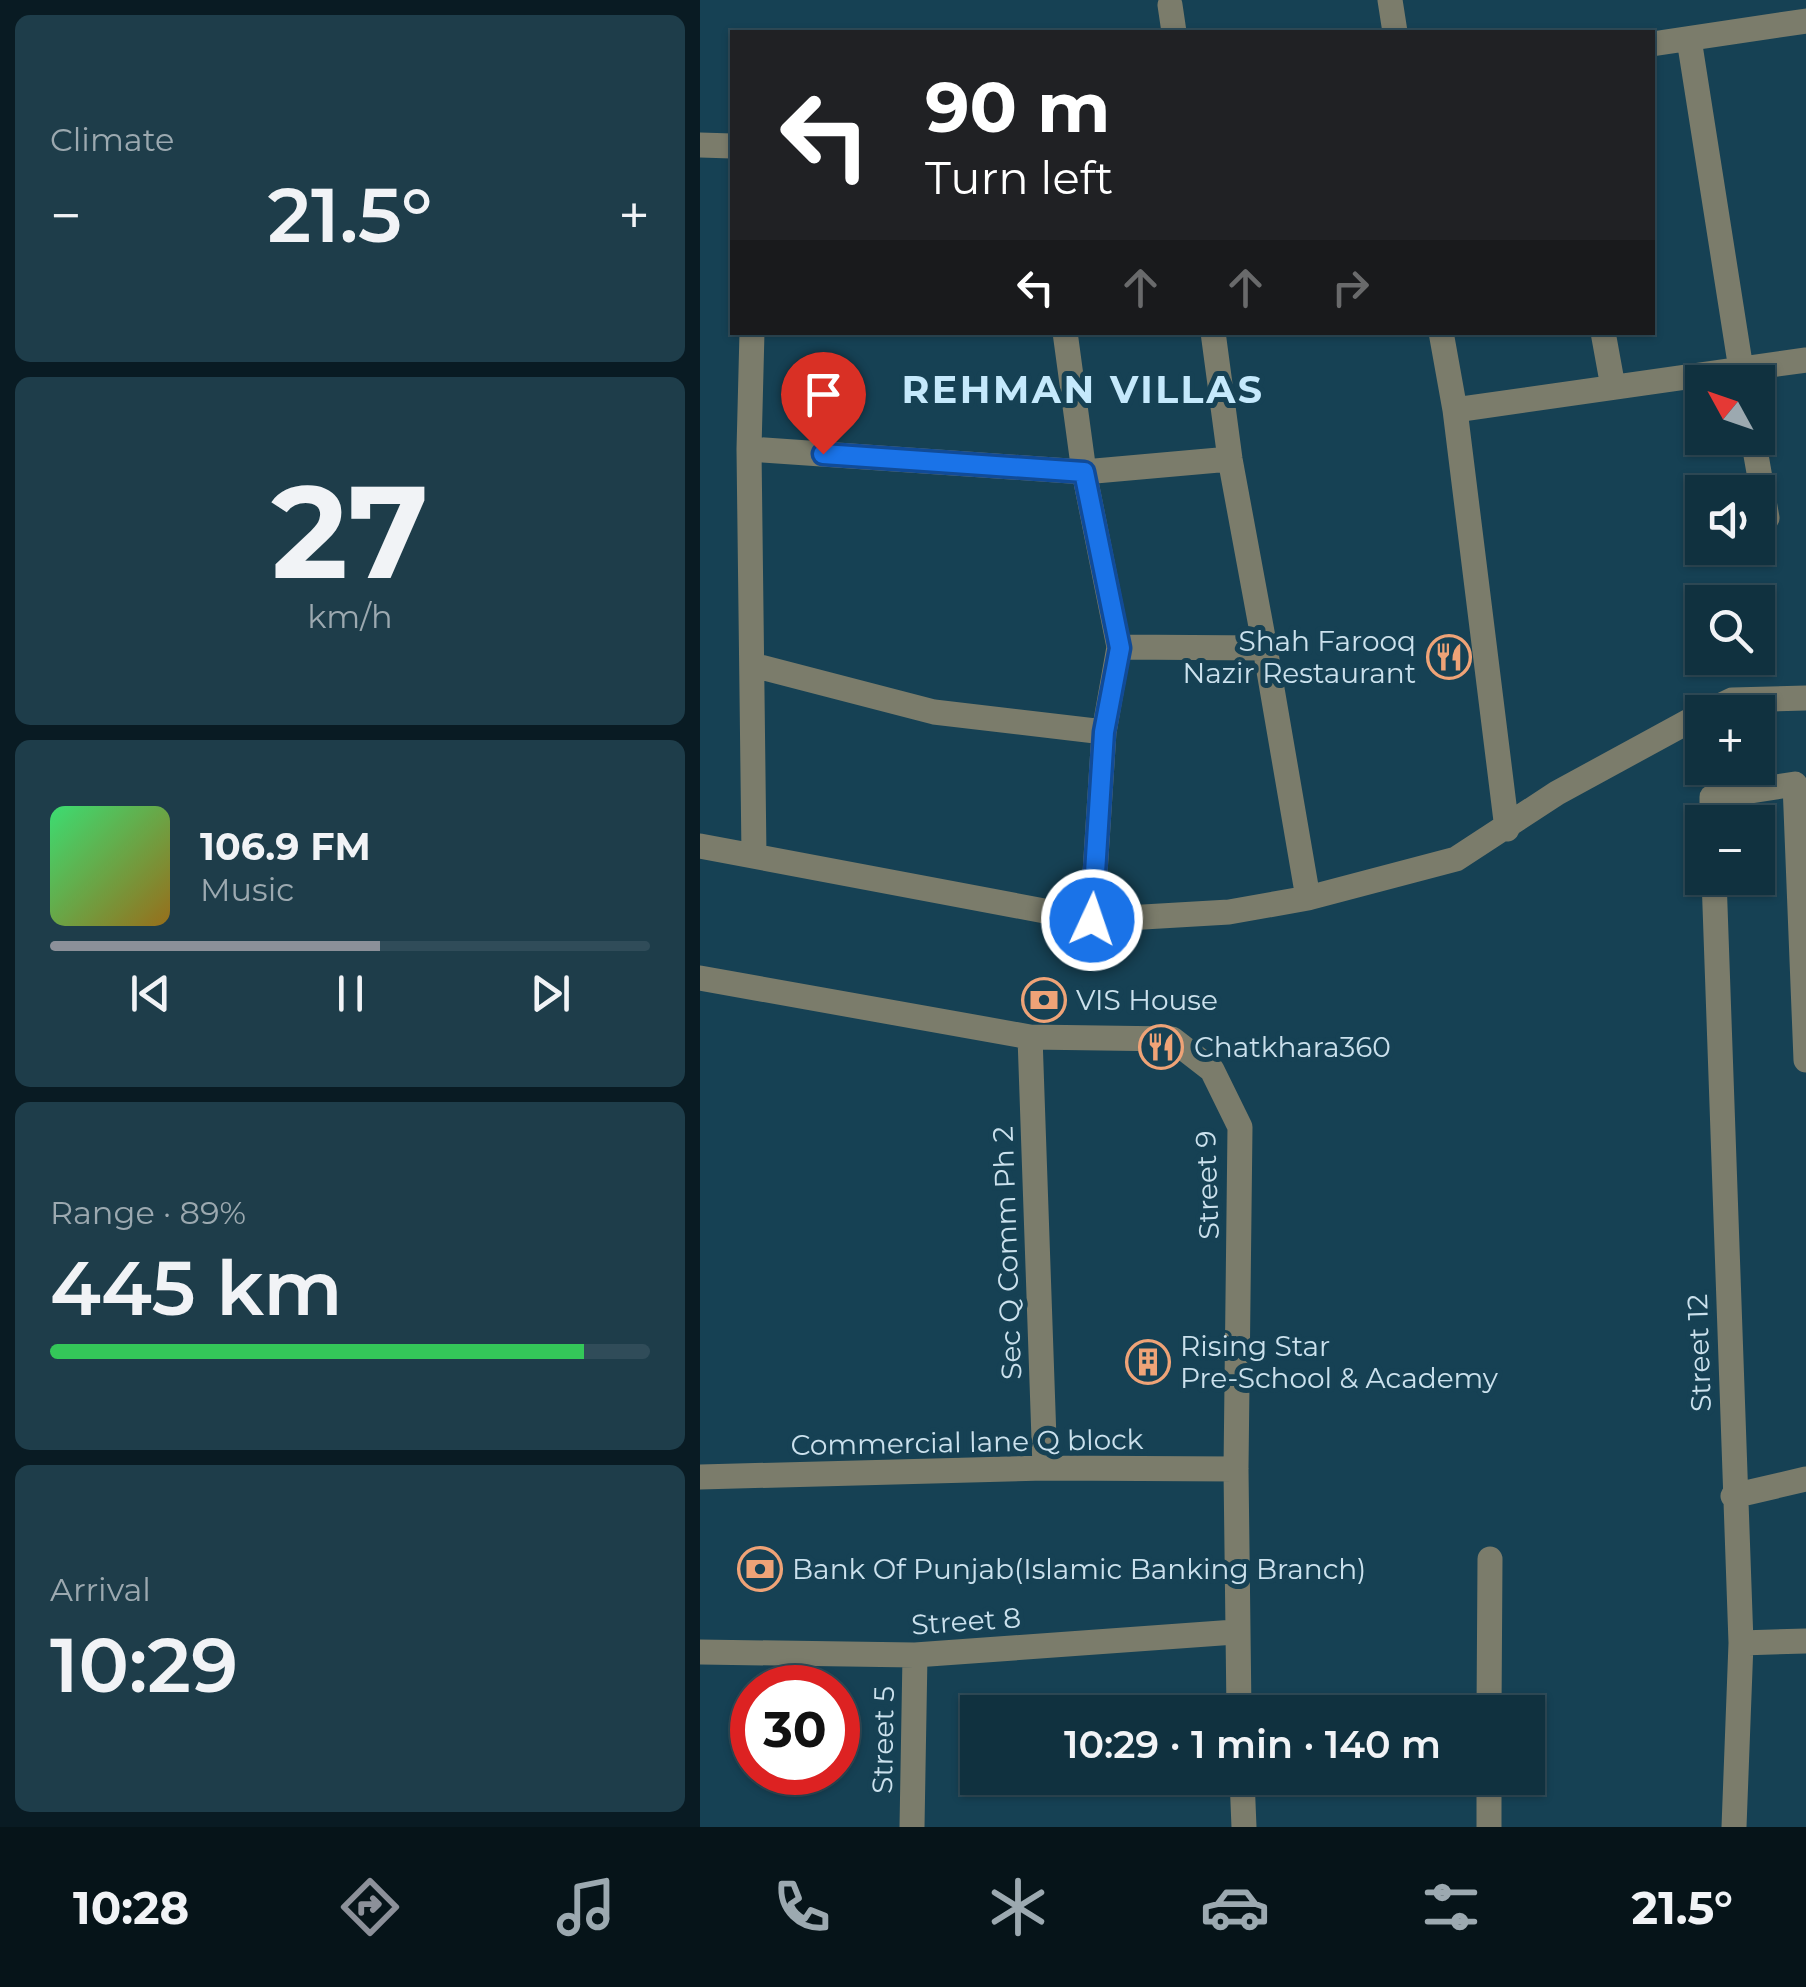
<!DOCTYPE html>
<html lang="en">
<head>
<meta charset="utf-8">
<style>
  body { margin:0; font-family:Montserrat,sans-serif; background:#1e3d4a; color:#f1f3f6; height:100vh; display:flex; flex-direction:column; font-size:38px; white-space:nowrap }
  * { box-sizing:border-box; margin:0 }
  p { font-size:32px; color:#9ca9b0 }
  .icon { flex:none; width:55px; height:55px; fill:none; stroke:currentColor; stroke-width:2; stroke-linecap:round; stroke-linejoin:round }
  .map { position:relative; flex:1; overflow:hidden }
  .drawer { display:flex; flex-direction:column; gap:15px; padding:15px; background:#091b23; width:700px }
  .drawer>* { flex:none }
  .top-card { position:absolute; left:30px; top:30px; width:925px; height:305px; border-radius:0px; box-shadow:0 2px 8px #0004,0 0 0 2px #304c59; background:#202124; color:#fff; overflow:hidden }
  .needle { width:65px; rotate:310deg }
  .controls { position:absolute; left:985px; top:365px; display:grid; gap:20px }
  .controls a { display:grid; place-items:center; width:90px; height:90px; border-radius:0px; background:#10313f; box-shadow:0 2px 8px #0004,0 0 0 2px #304c59; font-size:50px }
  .speed { position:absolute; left:30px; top:1665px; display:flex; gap:20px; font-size:50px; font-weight:700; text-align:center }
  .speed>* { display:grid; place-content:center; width:130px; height:130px; border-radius:50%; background:#10313f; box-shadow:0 2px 8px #0004,0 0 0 2px #304c59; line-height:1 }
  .speed .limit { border:15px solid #d22; background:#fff; color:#111 }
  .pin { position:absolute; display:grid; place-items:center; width:85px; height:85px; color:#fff; margin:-102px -42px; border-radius:50% 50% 50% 0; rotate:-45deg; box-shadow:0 0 10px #0007 }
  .pin .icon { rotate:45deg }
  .me { position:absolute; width:110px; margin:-55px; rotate:3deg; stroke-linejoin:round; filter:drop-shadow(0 0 8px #0008) }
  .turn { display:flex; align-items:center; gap:35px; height:210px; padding:0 30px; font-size:45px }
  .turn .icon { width:130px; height:130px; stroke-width:2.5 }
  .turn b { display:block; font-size:70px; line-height:85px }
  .lanes { display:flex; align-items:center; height:95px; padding:0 30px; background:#0003; justify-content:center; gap:50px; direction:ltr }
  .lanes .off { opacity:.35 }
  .big { font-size:75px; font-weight:600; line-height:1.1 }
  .drawer .tile { flex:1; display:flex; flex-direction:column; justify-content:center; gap:15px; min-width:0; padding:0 35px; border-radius:15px; background:#1e3d4a }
  .drawer .dial { align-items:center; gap:0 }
  .dial b { font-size:130px; line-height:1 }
  .song { display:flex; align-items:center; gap:30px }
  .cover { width:120px; height:120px; border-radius:15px; background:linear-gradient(135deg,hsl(140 70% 55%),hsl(40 70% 35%)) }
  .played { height:10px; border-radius:5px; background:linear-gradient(90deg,#8c9099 55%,#304c59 55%) }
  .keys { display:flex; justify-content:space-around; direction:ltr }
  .heat { display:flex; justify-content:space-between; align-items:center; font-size:55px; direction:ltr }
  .charge { height:15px; border-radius:8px; background:linear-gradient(90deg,#34c759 89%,#304c59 0) }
  .trip { position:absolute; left:260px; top:1695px; width:585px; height:100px; border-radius:0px; background:#10313f; box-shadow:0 2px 8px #0004,0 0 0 2px #304c59; font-weight:600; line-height:100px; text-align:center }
  .menu { display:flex; height:160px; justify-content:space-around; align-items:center; background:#061419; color:#9ca9b0 }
  .menu .icon { width:70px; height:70px }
  .menu .active { color:#8c9099 }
  .menu b { font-size:45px; color:#f1f3f6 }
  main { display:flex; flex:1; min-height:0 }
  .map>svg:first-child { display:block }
</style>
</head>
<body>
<main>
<section class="drawer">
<div class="tile"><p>Climate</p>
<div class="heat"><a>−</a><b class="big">21.5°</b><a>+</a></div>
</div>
<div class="tile dial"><b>27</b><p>km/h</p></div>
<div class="tile">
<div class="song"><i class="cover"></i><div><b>106.9 FM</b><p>Music</p></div></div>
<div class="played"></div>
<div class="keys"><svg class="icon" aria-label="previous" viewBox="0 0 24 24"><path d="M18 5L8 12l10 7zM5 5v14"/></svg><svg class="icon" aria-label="pause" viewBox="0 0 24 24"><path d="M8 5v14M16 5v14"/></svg><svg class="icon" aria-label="next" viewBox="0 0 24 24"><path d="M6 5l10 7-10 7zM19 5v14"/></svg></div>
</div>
<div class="tile"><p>Range · 89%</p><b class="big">445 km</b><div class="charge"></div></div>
<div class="tile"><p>Arrival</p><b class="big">10:29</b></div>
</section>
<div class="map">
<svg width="1106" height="1827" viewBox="0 0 1106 1827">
  <rect width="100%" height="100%" fill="#164154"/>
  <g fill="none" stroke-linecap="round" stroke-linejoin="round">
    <!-- minor -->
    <path stroke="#7b7c6b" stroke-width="25" d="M690 0 695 32
      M470 5 474 32
      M989 39 1043 382
      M952 44 1106 21
      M0 145 32 146
      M52 332 49 449 54 856
      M365 332 384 472 419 647 404 732 392 920
      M741 332 755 410 807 829
      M903 332 913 387
      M755 410 1106 360
      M1053 438 1067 518
      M49 449 384 472 530 459
      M419 647 565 648 530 459 513 332
      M565 648 608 898
      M53 665 234 712 404 732
      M1007 712 1032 700 1106 698
      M1012 822V797L1095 784 1106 1060
      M0 846 392 920 529 912 608 898 756 859 857 793 1002 714
      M1014 878 1041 1643 1034 1827
      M0 978 330 1037 472 1039 512 1070 540 1127 536 1469 539 1712
      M330 1037 345 1468
      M0 1477 345 1468 536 1469
      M1033 1496 1106 1479
      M1041 1643 1106 1641
      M0 1652 215 1655 535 1632
      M789 1712 790 1559
      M542 1778 544 1827
      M212 1827 215 1655
      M789 1827V1778"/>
  </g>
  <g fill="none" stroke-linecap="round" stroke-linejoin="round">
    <!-- route casing -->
    <g stroke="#114b97" stroke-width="25">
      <path id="route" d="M123 454 384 472 420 648 404 732 392 920"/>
    </g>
    <!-- route -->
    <use href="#route" stroke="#1a73e8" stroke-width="18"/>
  </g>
  <!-- icons -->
  <defs>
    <g id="restaurant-ring" transform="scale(2.25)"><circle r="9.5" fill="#164154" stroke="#efa377" stroke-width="1.5"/><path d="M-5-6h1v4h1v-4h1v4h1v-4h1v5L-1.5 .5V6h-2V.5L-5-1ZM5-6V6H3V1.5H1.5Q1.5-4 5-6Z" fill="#efa377"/></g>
    <g id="bank-ring" transform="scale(2.25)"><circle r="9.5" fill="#164154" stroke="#efa377" stroke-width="1.5"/><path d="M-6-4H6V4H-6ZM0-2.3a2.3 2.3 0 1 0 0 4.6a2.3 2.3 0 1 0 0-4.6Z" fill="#efa377"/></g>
    <g id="building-ring" transform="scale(2.25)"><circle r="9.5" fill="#164154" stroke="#efa377" stroke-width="1.5"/><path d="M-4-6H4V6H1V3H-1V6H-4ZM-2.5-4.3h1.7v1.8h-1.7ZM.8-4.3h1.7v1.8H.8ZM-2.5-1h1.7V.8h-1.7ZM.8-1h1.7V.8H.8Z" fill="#efa377"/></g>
  </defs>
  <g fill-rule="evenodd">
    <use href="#restaurant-ring" x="749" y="657"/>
    <use href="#bank-ring" x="344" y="1000"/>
    <use href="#restaurant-ring" x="461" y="1047"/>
    <use href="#building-ring" x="448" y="1362"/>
    <use href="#bank-ring" x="60" y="1569"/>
  </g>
  <g text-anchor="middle" stroke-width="10" stroke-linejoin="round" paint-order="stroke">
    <!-- poi labels -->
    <g font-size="28" fill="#cbe1ed" stroke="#164154" text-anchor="start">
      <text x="716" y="651" text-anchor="end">Shah Farooq<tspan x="716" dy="32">Nazir Restaurant</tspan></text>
      <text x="376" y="1010">VIS House</text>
      <text x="494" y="1057">Chatkhara360</text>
      <text x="480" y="1356">Rising Star<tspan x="480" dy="32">Pre-School &amp; Academy</tspan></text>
      <text x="92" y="1579">Bank Of Punjab(Islamic Banking Branch)</text>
    </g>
    <!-- street labels -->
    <g font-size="28" fill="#cbe1ed" stroke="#164154">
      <text transform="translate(507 1185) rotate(-92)" y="10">Street 9</text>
      <text transform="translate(307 1253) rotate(-92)" y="10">Sec Q Comm Ph 2</text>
      <text transform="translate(999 1353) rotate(-92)" y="10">Street 12</text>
      <text transform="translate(267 1442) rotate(-1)" y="10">Commercial lane Q block</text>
      <text transform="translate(266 1621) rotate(-4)" y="10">Street 8</text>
      <text transform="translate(183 1740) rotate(-89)" y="10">Street 5</text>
    </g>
    <!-- district labels -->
    <g font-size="38" font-weight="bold" letter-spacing="2.5" fill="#c5e9fc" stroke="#164154">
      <text x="383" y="403">REHMAN VILLAS</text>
    </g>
  </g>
</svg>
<div class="controls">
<a><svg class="needle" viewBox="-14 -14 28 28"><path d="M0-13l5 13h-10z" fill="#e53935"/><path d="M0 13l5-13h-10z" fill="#9ca9b0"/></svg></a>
<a><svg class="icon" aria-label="sound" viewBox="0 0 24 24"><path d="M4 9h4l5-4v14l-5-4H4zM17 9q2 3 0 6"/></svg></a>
<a><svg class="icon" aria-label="search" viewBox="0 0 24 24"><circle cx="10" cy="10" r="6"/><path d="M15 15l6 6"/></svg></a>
<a>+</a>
<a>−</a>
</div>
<div class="speed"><div class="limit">30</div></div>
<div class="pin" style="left:123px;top:454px;background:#d93025"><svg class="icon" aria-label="arrive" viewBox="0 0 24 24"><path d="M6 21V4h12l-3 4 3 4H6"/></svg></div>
<svg class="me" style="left:392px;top:920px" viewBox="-20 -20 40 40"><circle r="17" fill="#1a73e8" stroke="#fff" stroke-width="3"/><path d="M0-11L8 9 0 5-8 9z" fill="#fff"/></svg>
<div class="trip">10:29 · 1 min · 140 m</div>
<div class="top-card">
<div class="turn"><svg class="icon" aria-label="left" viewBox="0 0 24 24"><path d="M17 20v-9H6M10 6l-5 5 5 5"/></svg><div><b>90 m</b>Turn left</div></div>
<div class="lanes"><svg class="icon" aria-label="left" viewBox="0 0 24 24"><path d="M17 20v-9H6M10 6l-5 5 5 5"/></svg><svg class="icon off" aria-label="ahead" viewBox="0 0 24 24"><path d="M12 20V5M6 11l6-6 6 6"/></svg><svg class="icon off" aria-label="ahead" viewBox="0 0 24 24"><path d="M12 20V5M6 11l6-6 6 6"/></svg><svg class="icon off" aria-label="right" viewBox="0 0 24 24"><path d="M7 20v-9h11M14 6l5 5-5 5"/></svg></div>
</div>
</div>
</main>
<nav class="menu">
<b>10:28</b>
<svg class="icon active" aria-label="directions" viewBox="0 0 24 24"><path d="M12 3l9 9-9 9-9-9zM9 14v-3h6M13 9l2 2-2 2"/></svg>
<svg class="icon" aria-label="music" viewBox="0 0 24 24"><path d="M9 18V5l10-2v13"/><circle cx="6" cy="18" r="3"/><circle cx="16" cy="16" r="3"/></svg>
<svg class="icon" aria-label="phone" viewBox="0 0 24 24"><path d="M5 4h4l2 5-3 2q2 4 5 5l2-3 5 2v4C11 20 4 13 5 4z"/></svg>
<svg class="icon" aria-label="climate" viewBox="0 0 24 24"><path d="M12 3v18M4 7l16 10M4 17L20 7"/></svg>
<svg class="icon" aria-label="car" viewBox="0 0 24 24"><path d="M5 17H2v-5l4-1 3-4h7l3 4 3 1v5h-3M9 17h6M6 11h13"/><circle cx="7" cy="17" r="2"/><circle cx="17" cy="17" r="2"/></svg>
<svg class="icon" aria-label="filters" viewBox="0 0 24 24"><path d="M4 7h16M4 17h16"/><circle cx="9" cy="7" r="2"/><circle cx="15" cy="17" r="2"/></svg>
<b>21.5°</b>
</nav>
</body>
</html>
